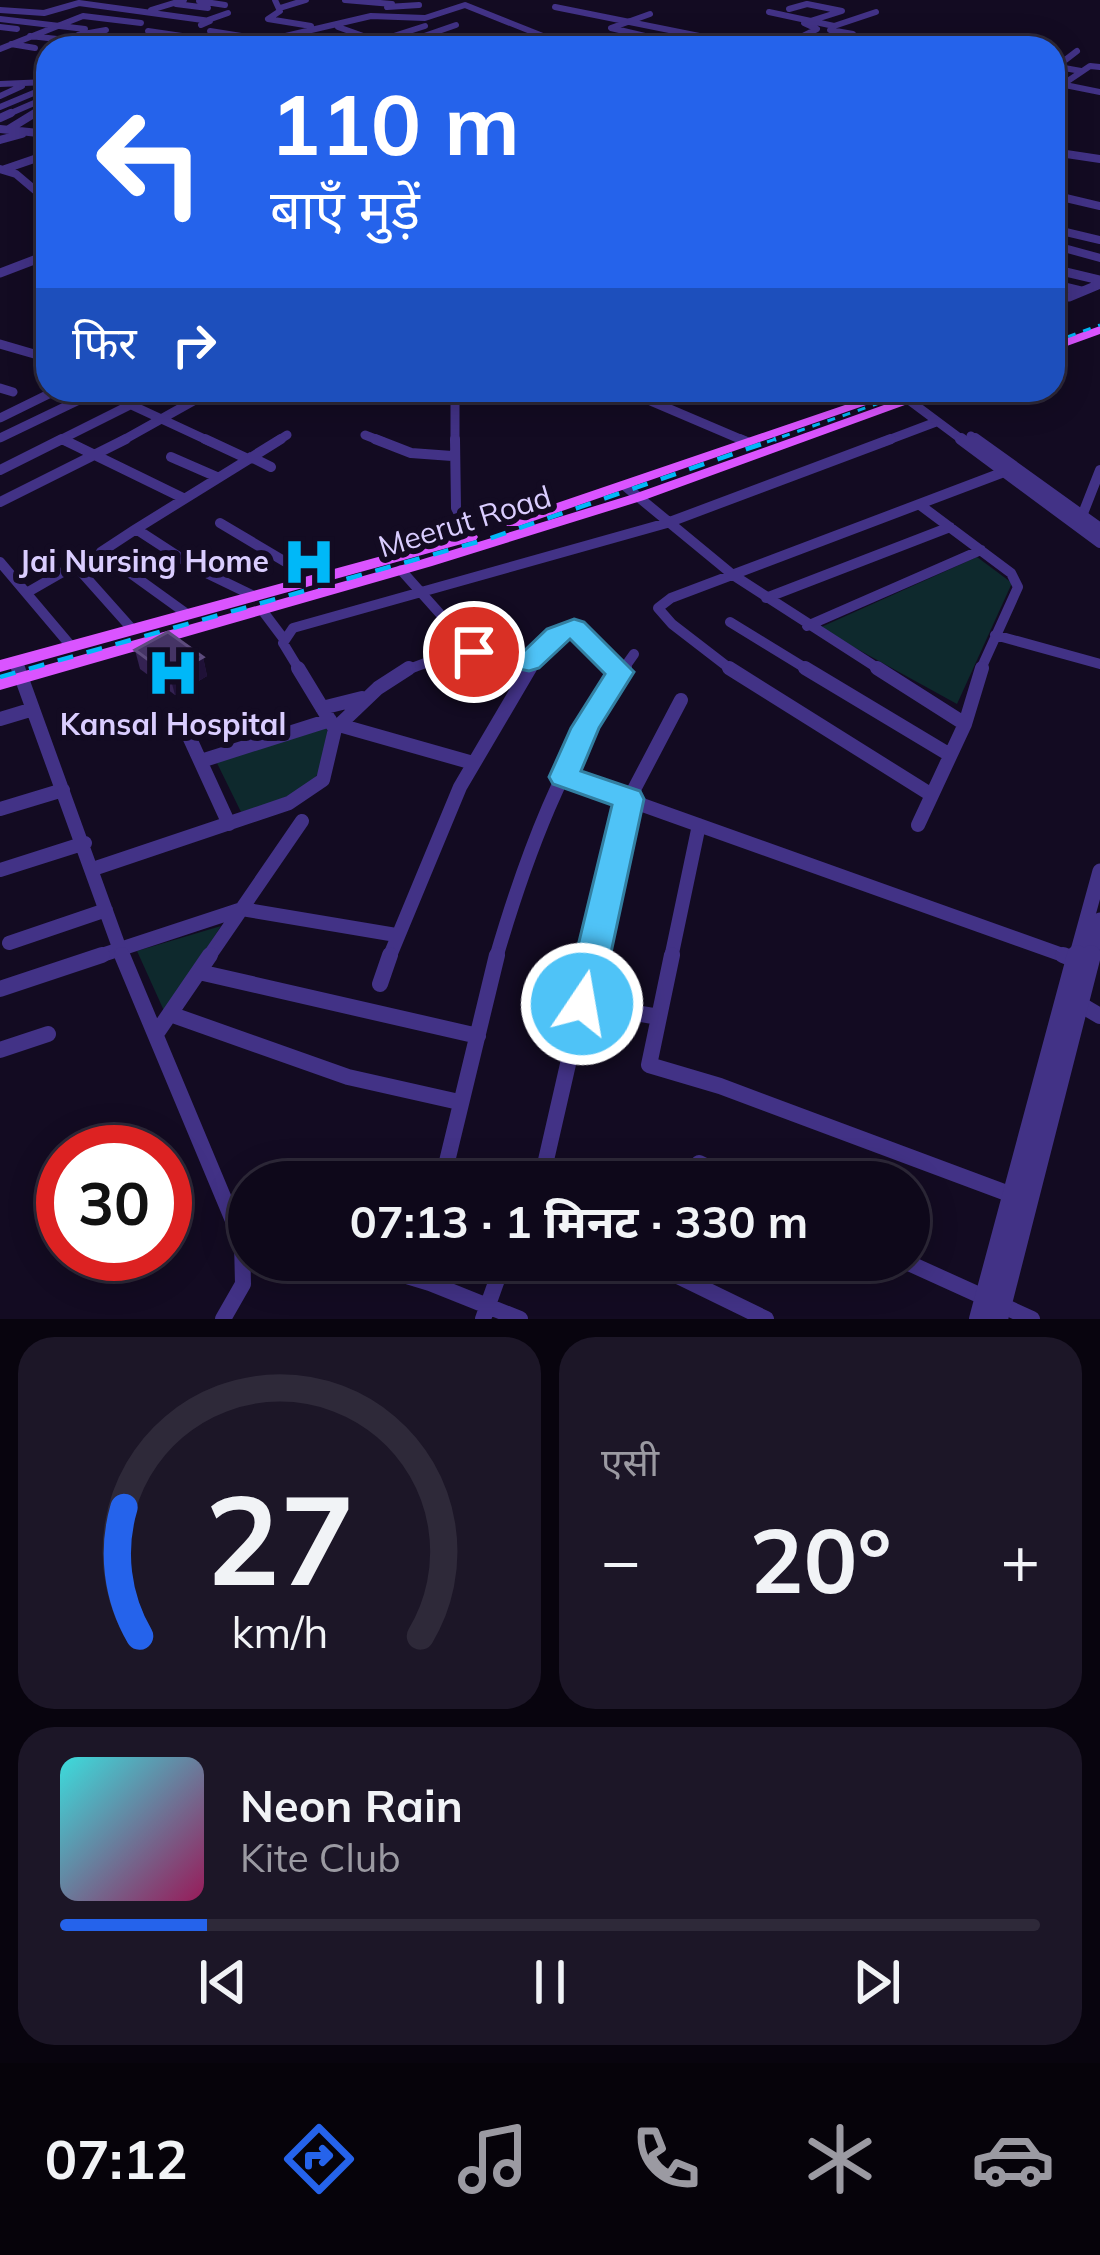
<!DOCTYPE html>
<html lang="hi">
<head>
<meta charset="utf-8">
<style>
  body { margin:0; font-family:Mulish,"Noto Sans Devanagari",sans-serif; background:#1c1627; color:#f1f3f6; height:100vh; display:flex; flex-direction:column; font-size:45px; white-space:nowrap }
  * { box-sizing:border-box; margin:0 }
  p { font-size:39px; color:#9b9aa2 }
  .icon { flex:none; width:66px; height:66px; fill:none; stroke:currentColor; stroke-width:2; stroke-linecap:round; stroke-linejoin:round }
  .map { position:relative; height:1319px; overflow:hidden }
  .side { display:flex; flex-direction:column; gap:18px; padding:18px; background:#08040e; flex:1 }
  .side>* { flex:none }
  .guide { position:absolute; left:36px; top:36px; width:1029px; height:366px; border-radius:36px; box-shadow:0 6px 30px #0003,0 0 0 3px #2e2939; background:#2563eb; color:#fff; overflow:hidden }
  .speed { position:absolute; left:36px; top:1125px; display:flex; gap:24px; font-size:60px; font-weight:700; text-align:center }
  .speed>* { display:grid; place-content:center; width:156px; height:156px; border-radius:50%; background:#0e081a; box-shadow:0 6px 30px #0003,0 0 0 3px #2e2939; line-height:1 }
  .speed .limit { border:18px solid #d22; background:#fff; color:#111 }
  .pin { position:absolute; display:grid; place-items:center; width:102px; height:102px; color:#fff; margin:-51px; border:6px solid #fff; border-radius:50%; box-shadow:0 3px 12px #0007 }
  .me { position:absolute; width:132px; margin:-66px; rotate:12deg; stroke-linejoin:round; filter:drop-shadow(0 0 9px #0008) }
  .turn { display:flex; align-items:center; gap:42px; height:252px; padding:0 36px; font-size:54px }
  .turn .icon { width:156px; height:156px; stroke-width:2.5 }
  .turn b { display:block; font-size:84px; line-height:102px }
  .then { display:flex; align-items:center; height:114px; padding:0 36px; background:#0003; gap:24px; font-size:45px }
  .big { font-size:90px; font-weight:700; line-height:1.1 }
  .side .card { flex:1; display:flex; flex-direction:column; justify-content:center; gap:18px; min-width:0; padding:0 42px; border-radius:36px; background:#1c1627 }
  .side .dial { align-items:center; gap:0 }
  .dial svg { height:312px; overflow:visible; fill:none; stroke:#2e2939; stroke-width:7; stroke-linecap:round; text-anchor:middle }
  .dial text { fill:#f1f3f6; stroke:none }
  .song { display:flex; align-items:center; gap:36px }
  .cover { width:144px; height:144px; border-radius:18px; background:linear-gradient(135deg,hsl(180 70% 55%),hsl(330 70% 35%)) }
  .played { height:12px; border-radius:6px; background:linear-gradient(90deg,#2563eb 15%,#2e2939 15%) }
  .keys { display:flex; justify-content:space-around; direction:ltr }
  .heat { display:flex; justify-content:space-between; align-items:center; font-size:66px; direction:ltr }
  .side .tiles { flex:1; display:grid; gap:18px; grid-template-columns:1fr 1fr }
  .card:last-child { grid-column:span 2 }
  .trip { position:absolute; left:228px; top:1161px; width:702px; height:120px; border-radius:60px; background:#0e081a; box-shadow:0 6px 30px #0003,0 0 0 3px #2e2939; font-weight:700; line-height:120px; text-align:center }
  .tabs { display:flex; height:192px; justify-content:space-around; align-items:center; background:#06030a; color:#9b9aa2 }
  .tabs .icon { width:84px; height:84px }
  .tabs .current { color:#2563eb }
  .tabs b { font-size:54px; color:#f1f3f6 }
  .map>svg:first-child { display:block }
</style>
</head>
<body>
<div class="map">
<svg width="1100" height="1319" viewBox="0 0 1100 1319">
  <rect width="100%" height="100%" fill="#130b22"/>
  <!-- green -->
  <path fill="#0e292d" d="M977 557 1012 583 957 704 819 628Z
    M326 725C340 785 286 798 241 812L216 761Z
    M221 926 165 1013 137 951Z"/>
  <g fill="none" stroke-linecap="round" stroke-linejoin="round">
    <!-- minor-far5 -->
    <path stroke="#423286" stroke-width="6" d="M275 0 280 11 268 19 311 26
      M345 0 392 4
      M199 1 225 5
      M176 4 208 8
      M387 7 419 5
      M555 7 739 44
      M280 8 306 0
      M789 9 807 4 842 11 804 23 817 29 791 42 818 48
      M0 10 44 13 79 3 210 21 201 25
      M151 10 184 0
      M769 12 834 26
      M650 14 611 28 683 45
      M0 19 85 29
      M208 20 228 13
      M0 27 17 29
      M338 27 397 48
      M831 27 876 12
      M830 30 853 34
      M148 31 243 45
      M210 31 260 39
      M78 35 106 30
      M30 36 57 39
      M140 36 192 45 188 48
      M768 39 793 43
      M451 41 478 48
      M375 42 425 26
      M404 43 456 25
      M11 44 35 48
      M939 45 954 48
      M234 48 371 16 425 18 465 5 573 48
      M0 49 83 16 141 23
      M1064 61 1077 51
      M1053 66 1081 71
      M0 84 47 82
      M1060 84 1100 92
      M1053 91 1090 66 1100 67
      M0 96 22 86
      M0 107 48 87
      M4 116 48 97
      M30 116 47 106"/>
    <!-- minor-far4 -->
    <path stroke="#423286" stroke-width="8" d="M0 118 11 113
      M0 129 48 134
      M9 129 35 113
      M0 140 22 134
      M1053 152 1100 159
      M0 169 16 174 48 201
      M5 169 43 156
      M1053 195 1100 206
      M1053 229 1100 240
      M1053 245 1100 258
      M34 260 48 255"/>
    <!-- minor-far3 -->
    <path stroke="#423286" stroke-width="9" d="M1053 269 1100 280
      M0 273 42 257
      M1053 284 1082 291
      M1069 297 1100 284
      M48 304 38 312 48 316
      M0 344 48 358
      M0 388 13 392
      M99 390 211 442
      M392 390 453 399
      M455 390V442
      M625 390 747 442
      M0 418 57 390
      M365 435 383 442
      M0 438 100 390
      M62 439 68 442
      M56 442 160 390
      M120 442 213 390
      M276 442 287 435
      M883 442 936 422"/>
    <!-- minor-far2 -->
    <path stroke="#423286" stroke-width="10" d="M62 439 183 498
      M205 439 248 459
      M375 439 411 453 452 456
      M455 439 456 508 471 537
      M740 439 752 444
      M171 457 217 477
      M251 457 271 467
      M0 470 62 439
      M625 486 733 575 882 671
      M0 502 126 439
      M920 505 1011 573 1018 587 980 671
      M1082 516 1100 470
      M220 523 289 564 304 583
      M136 529 101 552 187 614
      M0 562 71 646
      M401 570 474 652
      M28 592 75 565 132 629
      M254 596 196 568 136 529 281 439
      M766 598 950 527
      M262 610 283 638
      M730 622 810 671
      M807 626 981 550
      M995 635 1100 664
      M16 662 19 671
      M300 671 283 643 293 628 667 523 891 439
      M404 671 452 653 529 662
      M528 671 547 646 574 628 619 671
      M622 671 634 654
      M733 671 672 624 658 608 671 598 1004 472"/>
    <!-- minor-far1 -->
    <path stroke="#423286" stroke-width="14" d="M18 668 123 958
      M615 668 620 672
      M729 668 930 794
      M805 668 950 755
      M877 668 965 724
      M322 708 362 698
      M0 719 30 710
      M339 725 473 763
      M335 729 378 688 409 668
      M186 730 229 824
      M201 761 330 720
      M564 777 1071 958
      M0 809 63 790
      M918 825 965 724 982 668
      M93 869 289 803 323 780 335 729 298 668
      M0 870 85 843
      M9 943 106 910
      M93 958 242 909 396 935
      M208 958 302 821
      M389 958 460 787 530 668
      M496 958C526 855 563 757 625 668
      M592 958 629 799 681 700
      M671 958 699 825"/>
    <!-- minor -->
    <path stroke="#423286" stroke-width="16" d="M122 955 242 1242 243 1284 223 1319
      M672 955 649 1065 720 1086 1012 1195
      M1063 955 1073 959
      M199 972 478 1036
      M380 984 390 955
      M0 989 102 955
      M1076 1002 1100 1016
      M582 1004 659 1017
      M170 1014 348 1077 459 1102
      M156 1034 210 955
      M0 1050 48 1034
      M699 1163 738 1182
      M443 1178 497 955
      M368 1182 403 1172 457 1182
      M541 1182 593 955
      M354 1260 430 1283 520 1319
      M645 1260 766 1319
      M902 1260 1032 1319
      M483 1319 504 1260"/>
    <!-- tertiary-far3 -->
    <path stroke="#423286" stroke-width="9" d="M910 401 965 442
      M971 436 979 442"/>
    <!-- tertiary-far2 -->
    <path stroke="#423286" stroke-width="12" d="M961 439 1100 542
      M975 439 1100 529"/>
    <!-- tertiary-far1 -->
    <path stroke="#423286" stroke-width="15" d="M1076 958 1100 871
      M1090 958 1100 920"/>
    <!-- tertiary -->
    <path stroke="#423286" stroke-width="20" d="M979 1319 1077 955
      M998 1319 1091 955"/>
    <!-- primary -->
    <path fill="#da54ff" fill-rule="evenodd" d="M1100 326V334L1053 351V343Z
      M889 390H909L519 526H507L505 523 507 520Z
      M926 390H946L644 500 432 566 0 690V678L420 560 634 494Z
      M470 532 476 534 478 537 476 540 0 672V660Z"/>
    <!-- rail-far1 -->
    <path stroke="#00b8f8" stroke-width="3" stroke-dasharray="8 8" stroke-linecap="butt" d="M1053 342 1100 325
      M767 442 917 390"/>
    <!-- rail -->
    <path stroke="#00b8f8" stroke-width="4.5" stroke-dasharray="16 14" stroke-linecap="butt" d="M0 677 488 539 776 439"/>
  </g>
  <!-- wall -->
  <path fill="#342252" d="M135 650 203 657 207 676 175 695 140 669Z"/>
  <!-- shaded-wall -->
  <path fill="#1f1137" d="M203 657 207 676 175 695 170 676Z"/>
  <!-- building -->
  <path fill="#453465" stroke="#5d4c7d" stroke-width="3" d="M168 632 203 657 170 676 135 650Z"/>
  <!-- route -->
  <path fill="#4fc3f7" stroke="#337fa1" stroke-width="3" d="M574 619 584 622 634 672 599 728 581 771 640 791 644 799 600 1004 595 1014 582 1019 570 1014 564 1004 612 805 553 784 549 777 571 728 605 674 570 639 539 668 529 671 465 658 461 652 474 644 523 652 547 629Z"/>
  <!-- icons -->
  <defs>
    <g id="hospital-bare" transform="scale(4.14)"><path d="M-5-5h3v3.5h4V-5h3V5h-3V1.5h-4V5h-3Z" fill="#00b8f8" stroke="#130b22" stroke-width="2.5" paint-order="stroke"/></g>
  </defs>
  <g fill-rule="evenodd">
    <use href="#hospital-bare" x="309" y="562"/>
    <use href="#hospital-bare" x="173" y="673"/>
  </g>
  <g text-anchor="middle" stroke-width="12" stroke-linejoin="round" paint-order="stroke">
    <!-- street labels -->
    <g font-size="30" fill="#dacdff" stroke="#130b22">
      <text transform="translate(465 522) rotate(-17)" y="10">Meerut Road</text>
    </g>
    <!-- poi labels -->
    <g font-size="30" font-weight="bold" fill="#dacdff" stroke="#130b22" text-anchor="end">
      <text x="269" y="572">Jai Nursing Home</text>
      <text x="173" y="735" text-anchor="middle">Kansal Hospital</text>
    </g>
  </g>
</svg>
<div class="speed"><div class="limit">30</div></div>
<div class="pin" style="left:474px;top:652px;background:#d93025"><svg class="icon" aria-label="arrive" viewBox="0 0 24 24"><path d="M6 21V4h12l-3 4 3 4H6"/></svg></div>
<svg class="me" style="left:582px;top:1004px" viewBox="-20 -20 40 40"><circle r="17" fill="#4fc3f7" stroke="#fff" stroke-width="3"/><path d="M0-11L8 9 0 5-8 9z" fill="#fff"/></svg>
<div class="trip">07:13 · 1 मिनट · 330 m</div>
<div class="guide">
<div class="turn"><svg class="icon" aria-label="left" viewBox="0 0 24 24"><path d="M17 20v-9H6M10 6l-5 5 5 5"/></svg><div><b>110 m</b>बाएँ मुड़ें</div></div>
<div class="then">फिर<svg class="icon" aria-label="right" viewBox="0 0 24 24"><path d="M7 20v-9h11M14 6l5 5-5 5"/></svg></div>
</div>
</div>
<section class="side">
<div class="tiles">
<div class="card dial"><svg viewBox="0 0 100 80">
<path d="M14 69A42 42 0 1 1 86 69"/>
<path d="M14 69A42 42 0 0 1 10 36" stroke="#2563eb"/>
<text x="50" y="56" font-size="32" font-weight="700">27</text>
<text x="50" y="72" font-size="11">km/h</text>
</svg></div>
<div class="card"><p>एसी</p>
<div class="heat"><a>−</a><b class="big">20°</b><a>+</a></div>
</div>
<div class="card">
<div class="song"><i class="cover"></i><div><b>Neon Rain</b><p>Kite Club</p></div></div>
<div class="played"></div>
<div class="keys"><svg class="icon" aria-label="previous" viewBox="0 0 24 24"><path d="M18 5L8 12l10 7zM5 5v14"/></svg><svg class="icon" aria-label="pause" viewBox="0 0 24 24"><path d="M8 5v14M16 5v14"/></svg><svg class="icon" aria-label="next" viewBox="0 0 24 24"><path d="M6 5l10 7-10 7zM19 5v14"/></svg></div>
</div>
</div>
</section>
<nav class="tabs">
<b>07:12</b>
<svg class="icon current" aria-label="directions" viewBox="0 0 24 24"><path d="M12 3l9 9-9 9-9-9zM9 14v-3h6M13 9l2 2-2 2"/></svg>
<svg class="icon" aria-label="music" viewBox="0 0 24 24"><path d="M9 18V5l10-2v13"/><circle cx="6" cy="18" r="3"/><circle cx="16" cy="16" r="3"/></svg>
<svg class="icon" aria-label="phone" viewBox="0 0 24 24"><path d="M5 4h4l2 5-3 2q2 4 5 5l2-3 5 2v4C11 20 4 13 5 4z"/></svg>
<svg class="icon" aria-label="climate" viewBox="0 0 24 24"><path d="M12 3v18M4 7l16 10M4 17L20 7"/></svg>
<svg class="icon" aria-label="car" viewBox="0 0 24 24"><path d="M5 17H2v-5l4-1 3-4h7l3 4 3 1v5h-3M9 17h6M6 11h13"/><circle cx="7" cy="17" r="2"/><circle cx="17" cy="17" r="2"/></svg>
</nav>
</body>
</html>
